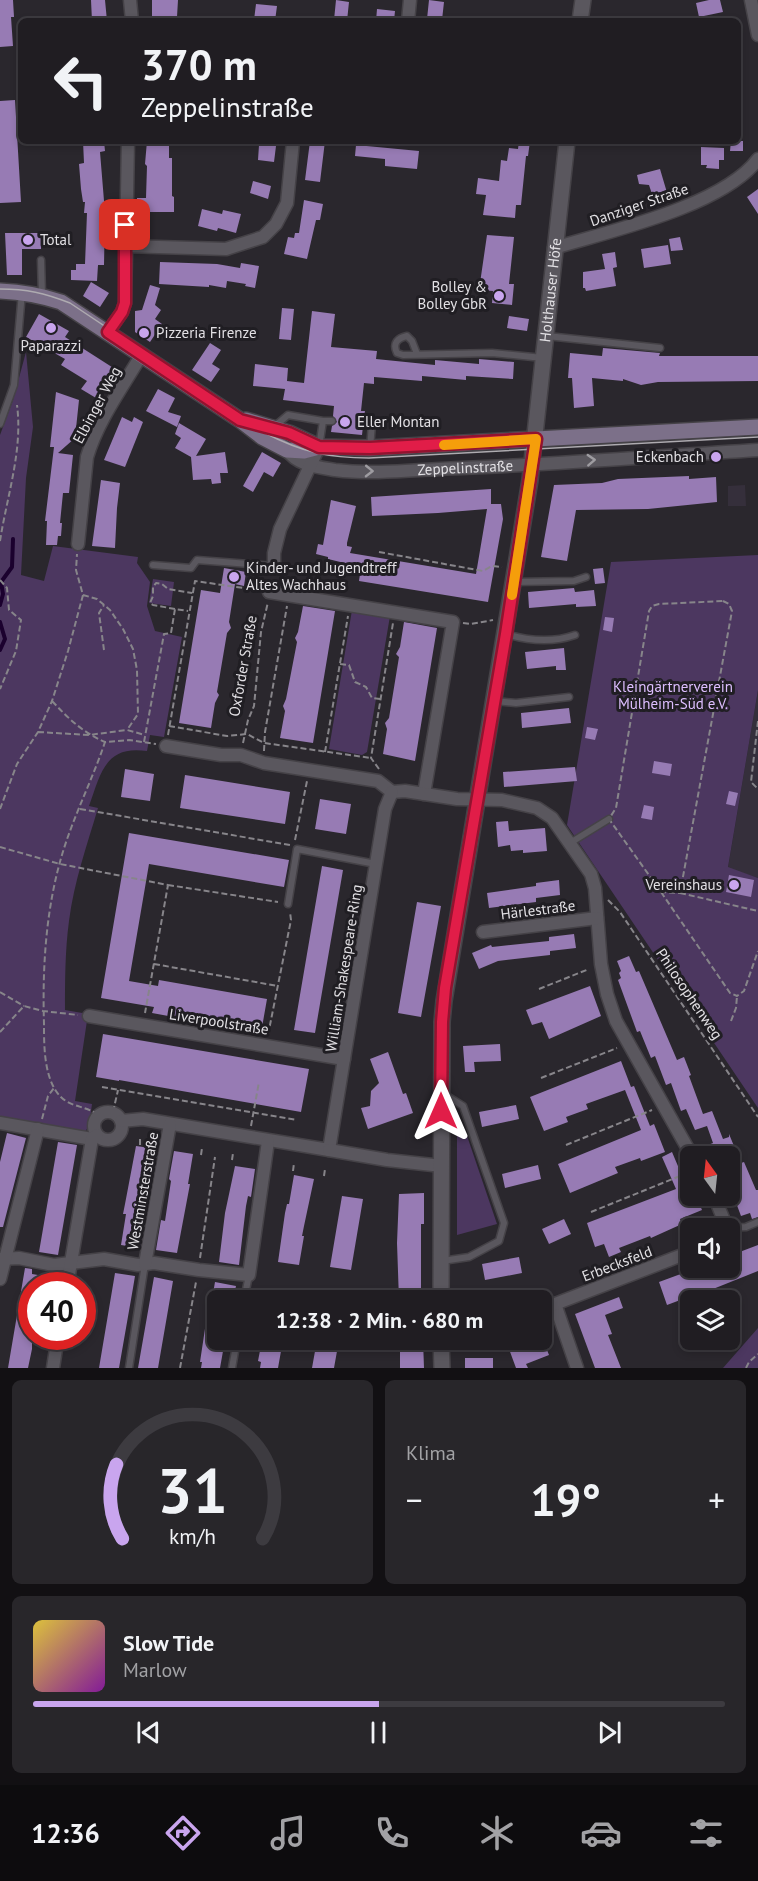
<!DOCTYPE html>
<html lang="de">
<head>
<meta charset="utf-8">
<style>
  body { margin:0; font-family:"PT Sans",sans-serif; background:#28262a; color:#f1f3f6; height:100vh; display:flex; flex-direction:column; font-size:22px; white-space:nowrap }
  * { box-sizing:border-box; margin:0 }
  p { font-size:20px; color:#a2a2a5 }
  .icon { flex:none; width:33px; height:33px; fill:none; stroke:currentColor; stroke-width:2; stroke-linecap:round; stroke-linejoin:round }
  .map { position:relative; height:1368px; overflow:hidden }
  .panel { display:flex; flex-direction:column; gap:12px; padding:12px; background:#121013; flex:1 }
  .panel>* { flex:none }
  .guide { position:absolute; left:18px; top:18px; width:723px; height:126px; border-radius:9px; box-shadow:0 3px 9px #0003,0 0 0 2px #3d3b40; background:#201d22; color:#f1f3f6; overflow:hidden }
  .needle { width:39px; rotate:345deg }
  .buttons { position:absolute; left:680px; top:1146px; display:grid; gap:12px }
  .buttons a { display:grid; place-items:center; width:60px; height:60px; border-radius:9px; background:#201d22; box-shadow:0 3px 9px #0003,0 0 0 2px #3d3b40; font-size:30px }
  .speed { position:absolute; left:18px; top:1272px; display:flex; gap:12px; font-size:30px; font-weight:700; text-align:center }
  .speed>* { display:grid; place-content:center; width:78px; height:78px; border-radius:50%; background:#201d22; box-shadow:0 3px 9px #0003,0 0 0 2px #3d3b40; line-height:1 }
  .speed .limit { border:9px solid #d22; background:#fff; color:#111 }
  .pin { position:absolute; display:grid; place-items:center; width:51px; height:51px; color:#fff; margin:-26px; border-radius:12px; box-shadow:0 3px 9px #0006 }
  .me { position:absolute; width:66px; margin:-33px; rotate:0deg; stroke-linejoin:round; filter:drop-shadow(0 0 4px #0008) }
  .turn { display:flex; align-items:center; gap:21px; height:126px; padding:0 24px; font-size:27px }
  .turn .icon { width:78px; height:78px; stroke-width:2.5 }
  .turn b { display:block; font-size:42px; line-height:51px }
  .big { font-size:45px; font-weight:700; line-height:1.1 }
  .panel .widget { flex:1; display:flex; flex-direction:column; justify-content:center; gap:9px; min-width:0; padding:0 21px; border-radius:9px; background:#28262a }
  .panel .dial { align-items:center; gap:0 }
  .dial svg { height:156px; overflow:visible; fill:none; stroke:#3d3b40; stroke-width:7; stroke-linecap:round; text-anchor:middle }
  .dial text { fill:#f1f3f6; stroke:none }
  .song { display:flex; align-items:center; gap:18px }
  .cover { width:72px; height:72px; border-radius:9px; background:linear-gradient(135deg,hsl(50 70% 55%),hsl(290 70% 35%)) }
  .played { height:6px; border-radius:3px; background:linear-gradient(90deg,#c9a5ee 50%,#3d3b40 50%) }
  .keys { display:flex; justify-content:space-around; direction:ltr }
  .heat { display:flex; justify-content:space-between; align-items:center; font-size:33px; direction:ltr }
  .panel .tiles { flex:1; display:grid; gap:12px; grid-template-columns:1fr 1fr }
  .widget:last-child { grid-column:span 2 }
  .trip { position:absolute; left:207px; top:1290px; width:345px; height:60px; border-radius:9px; background:#201d22; box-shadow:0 3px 9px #0003,0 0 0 2px #3d3b40; font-weight:700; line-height:60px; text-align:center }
  .menu { display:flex; height:96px; justify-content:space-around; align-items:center; background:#0d0c0e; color:#a2a2a5 }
  .menu .icon { width:42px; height:42px }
  .menu .active { color:#c9a5ee }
  .menu b { font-size:27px; color:#f1f3f6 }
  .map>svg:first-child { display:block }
</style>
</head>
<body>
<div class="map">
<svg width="758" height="1368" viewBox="0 0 758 1368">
  <rect width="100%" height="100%" fill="#2a272d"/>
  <!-- built -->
  <path fill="#352f3b" d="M745 485 746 506H728V486Z
    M758 690V878L728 868Z"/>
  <!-- green -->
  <path fill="#4c3760" d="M26 352 33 427 26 478 21 575 44 581 53 546 138 557 137 563 150 582 147 606 155 631 182 637 164 737 150 735 147 751C105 745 101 773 89 806L98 808C87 845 74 882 69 921 65 951 65 981 65 1010L88 1014 75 1101 92 1104 89 1126 84 1133 0 1118V435L13 400Z
    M758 555V690L728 867 758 878V1108L567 825 611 562Z
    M153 579 174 582 171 606 149 603Z
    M352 610 390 616 367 752 362 755 329 749Z
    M466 1133 497 1224 457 1235V1135Z
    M758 1328V1368H723Z"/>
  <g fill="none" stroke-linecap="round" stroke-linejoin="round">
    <!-- stream -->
    <path stroke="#1b012e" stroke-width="4" d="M0 605 3 594 1 582 12 567 13 539
      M0 622 5 639 0 650"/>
  </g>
  <!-- building -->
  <path fill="#977bb4" d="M0 0H13L14 17H11L13 46 0 47Z
    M91 0H105L107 21H92Z
    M152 0H178L177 17H152Z
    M336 0 349 2 347 21 334 20Z
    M429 0 444 2 442 20 427 19Z
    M709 0H720L723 12 699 17 696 3Z
    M256 4 277 6 275 21 254 20Z
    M377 9 395 11 394 21H376Z
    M15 100 21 202 0 203V101Z
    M83 141H104L105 151 100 152 105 213 104 265H98L97 281 71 280V270H76V264H85L87 213H84L85 202H83L81 189 79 164 84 163Z
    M147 141H169V158H172V196L174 197V212H137V198H146L147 166 145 164Z
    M310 141H325L320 182 305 180Z
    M519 141H530L528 156H526L521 205H516L515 218 483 215 486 195 476 194 478 178 499 181 501 160 507 161 509 148 518 149Z
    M731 141H743V151H730Z
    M259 145 276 146 274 162 258 160Z
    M356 145 419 151 417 169 385 166V159L355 156Z
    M701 147 724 148V160H719V169L706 168 707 165H701Z
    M660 169 668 196 654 200 649 185 639 184 637 175Z
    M253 181 271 186 268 199 250 193Z
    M758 189V214L747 197Z
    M304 200 323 204 320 220H316L307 259 284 254 288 237 294 238 295 233H299Z
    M202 209 222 214 223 210 241 214 236 233 218 228 217 231 198 226Z
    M5 233H50V247H41V249H22V275H7Z
    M487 235 514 237 509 284H514L512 305 492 303 493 291 479 290Z
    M680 237 683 250 671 251 669 239Z
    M668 245 671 264 644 268 641 249Z
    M615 252 617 267 613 268 616 286 586 291 585 288H583V272L605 269 602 254Z
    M160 262 217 264 240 268 241 263 259 266 255 288 245 286 246 284 227 281 226 288 209 285V287L159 284Z
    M91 282 109 293 100 307 83 296Z
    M150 285 160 288 155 305 161 310 155 319 162 324 150 342 135 332V311L142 310Z
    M282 308 294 309 291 340 279 339Z
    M312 311 335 314 331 347 377 351 376 359 435 365V360L479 364V359L514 362 513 379 466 376V380L422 376V381L374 377V384L364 383 361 411H365L364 416 360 417 359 421 363 426 362 435 331 432 332 426 337 422 333 416 334 406 283 400 285 389 253 386 255 364 288 368 287 381 304 383Z
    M39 314 69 331 65 337 115 369 96 398 81 389 87 381 61 365 65 359 26 337Z
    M509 316 529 319 527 331 507 328Z
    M210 343 221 350 212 364 220 369 211 382 192 370Z
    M603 348 660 353 659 356H758V381L658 382 641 385 623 379V381L592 378 594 406 574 408 572 378H568L570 353 602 356Z
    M158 389 175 398 168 412 181 416 177 427 146 411Z
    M56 392 79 400 75 438 58 453 73 455 69 493H63L60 523H62L61 536H58L57 545H46L47 521H45L54 447H50Z
    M122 417 132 422 134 417 143 422 125 467 104 460Z
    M179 423 206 439 196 456 225 452 228 473H220L221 483 212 484 211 479 193 480 191 457 175 448 181 438 175 434Z
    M262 452 281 463 273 477 264 472 253 492 243 486Z
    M689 476V479L716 477 717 502 648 509 576 510 567 561 541 557 554 485 602 483 618 479Z
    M101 480 120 483 117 508 115 548 92 546Z
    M491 489V504H501L503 519 488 602 359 581 361 567 328 559V557L316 554 318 544 323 545 331 500 356 506 347 543V546L352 547 350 553 476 574 487 509 438 513 372 516 371 497Z
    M224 568 246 572 244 586 235 584 229 622 231 628 227 633 217 692 219 695 215 703 211 728 179 723 201 590 220 593Z
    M603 568 605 583 595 584 593 569Z
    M574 588 575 592 594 590 596 606 576 607V604L529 608 528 592Z
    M303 606 335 611 313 743 280 738 285 711 283 706 286 699 297 642 295 638 298 632Z
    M605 617 614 618 612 632 603 630Z
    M404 622 437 628 415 761 383 754 387 729 385 723 389 718 399 657 396 654 400 647Z
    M564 648 566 670H556V666L527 669 525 652Z
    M569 708 571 723 522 728 521 713Z
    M587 727 598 729 595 740 585 738Z
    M654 761 672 764 670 776 652 773Z
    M575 767 577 781 504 787 503 772Z
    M125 769 154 774 150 801 121 797Z
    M185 775 290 792 285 824 180 808Z
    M729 791 738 793 735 806 726 804Z
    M320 799 351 804 346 834 315 829Z
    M644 805 654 807 652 820 641 818Z
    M508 821 509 831 545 828 547 851 523 853V850L511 851 510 845 498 847 496 822Z
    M129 833 289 860 284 887 149 864 129 981 158 986 159 980 267 999 261 1033 152 1013 154 1007 101 998Z
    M322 866 343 870 315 1033 294 1030Z
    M729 875 754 880 751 897 726 892Z
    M559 880 560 895 536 898V902L489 908 487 893 536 886V883Z
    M417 902 441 906 421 1017 398 1013Z
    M574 934 576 948 550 951V955L498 961 479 969 472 953 491 945 492 947 549 941V937Z
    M629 956 636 972 639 971 677 1060 684 1057 691 1075 689 1076 703 1114 712 1111 723 1139 729 1137V1134L741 1163 744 1162 756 1190H758V1217L752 1219 750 1213 741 1216 729 1184V1156H713L708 1145 713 1143 707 1126 695 1130 686 1109 681 1111 671 1083 666 1085 655 1056 651 1058 640 1031 637 1032 618 980 621 978 619 973 621 971 617 961Z
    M590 986 601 1016 549 1039 542 1022 532 1025 526 1010Z
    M103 1034 309 1069 301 1112 119 1080V1081L96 1077Z
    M500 1044 501 1061 474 1062 475 1072H465L463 1046Z
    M388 1052 403 1094 406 1093 413 1113 368 1129 361 1108 370 1106 371 1091 379 1083 370 1059Z
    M621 1061 631 1087 634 1086 650 1126 654 1124 665 1152 641 1161 640 1158 615 1167 618 1173 570 1193 558 1164 641 1130 625 1090 586 1104 588 1109 566 1117 568 1122 544 1131 530 1097Z
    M516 1105 519 1119 482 1127 479 1112Z
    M7 1133 26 1138 3 1227H0V1162Z
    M58 1142 77 1145 58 1255 39 1252Z
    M136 1146 157 1149 152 1177 150 1176 140 1248 121 1245 126 1214H123L125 1204Z
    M174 1151 193 1154 188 1184H190L177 1253 156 1250 161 1220 165 1221 171 1181 169 1179Z
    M672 1152 686 1185 690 1183V1196H696L702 1210 680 1219 682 1224 651 1238 650 1236 619 1248 621 1252 609 1257 604 1244 595 1247 587 1223 676 1189 662 1157Z
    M538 1165 541 1179 505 1188 502 1174Z
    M235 1166 255 1169 251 1197 248 1196 246 1206 239 1265 219 1262 225 1213Z
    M294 1175 314 1179 304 1226 302 1236H304L299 1265 278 1262 285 1213 287 1204H289Z
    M424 1193V1224H421V1300H399L397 1243 399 1194Z
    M342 1196 363 1199 351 1270 330 1267Z
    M564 1219 571 1234 549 1244 542 1229Z
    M758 1245V1271L713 1289 715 1294 701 1299 699 1293 667 1305 659 1282 697 1268H729V1256Z
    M519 1257 522 1273 485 1280 482 1264Z
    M25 1268 32 1269V1274L44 1276 42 1286H32V1349L28 1368H8Z
    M115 1273 135 1276 133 1288 119 1368H99Z
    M154 1277 173 1281 167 1316 158 1368H138Z
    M215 1282 236 1286 233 1300H216L218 1340H225L220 1368H201L202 1362H200L206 1322H208Z
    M619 1297 623 1308 605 1315 612 1334 608 1335 621 1368H595L575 1314Z
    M262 1340H283L278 1368H260L261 1362 258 1361Z
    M317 1340H339L334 1368H312Z
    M400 1340H423L424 1368H400Z
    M508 1340H521L522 1343 533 1340H543L549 1355 526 1364 528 1368H516L509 1349 511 1348Z
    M465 1358H493V1368H465Z"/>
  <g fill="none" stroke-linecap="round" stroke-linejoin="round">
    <!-- service casing -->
    <g stroke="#454247" stroke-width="9">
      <path id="service" d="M41 260 42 295
        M547 336 660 348
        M417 354 412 341 407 336C398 338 392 343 397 353L403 355 492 353 543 358
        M364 421 372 424 370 448
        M0 424 14 385 22 292
        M275 426 288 415 323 421
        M319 447 323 421H332
        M153 565 191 568 197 560 274 566
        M514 582 574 581 586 577
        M506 634C529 641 552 643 575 635
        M495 701 516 703 569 697
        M570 843 609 819
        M288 904 297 849 376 864
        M724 1228 746 1227 758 1222
        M442 1261 469 1257 499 1241 504 1223 463 1106 444 1094
        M244 1300 249 1275
        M129 1368 145 1264
        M232 1368 237 1340"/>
    </g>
    <!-- minor casing -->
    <g stroke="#454247" stroke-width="15">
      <g id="minor">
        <path d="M130 0 132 21"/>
        <path d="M751 0 758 35"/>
        <path d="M408 21 410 0"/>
        <path d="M124 246 226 249 263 237 276 224 287 203 293 141"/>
        <path d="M554 248C610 231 723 206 758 159"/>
        <path d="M108 332 122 312 125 303 128 141"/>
        <path id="s1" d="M287 450C297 465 317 467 335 470 376 475 421 469 462 468 561 464 660 456 758 450"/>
        <path d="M78 544 87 457C98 420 122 388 142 354"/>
        <path d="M274 566V553L280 529 319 447"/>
        <path d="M269 592 453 622 424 794"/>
        <path d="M166 746 221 755H241L264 763 378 781 392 792 405 791 457 799 502 800 537 808 552 818 591 874 595 888 601 964 607 994 616 1021 692 1156"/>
        <path d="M483 932 597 918"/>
        <path d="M89 1016 344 1059"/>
        <circle cx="108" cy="1126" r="14"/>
        <path d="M121 1121 143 1119 329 1150 385 809 392 792"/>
        <path d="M0 1123 92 1139"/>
        <path d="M329 1150 387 1160 442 1166"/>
        <path d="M714 1196 723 1218V1228"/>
        <path d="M0 1259 19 1258 54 1265 104 1259 138 1265 154 1263 199 1270 249 1275 268 1141"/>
        <path d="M145 1264 170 1124"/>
        <path d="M0 1279 38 1129"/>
        <path d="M67 1286 92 1139 97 1135"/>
        <path d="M555 1304 577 1368"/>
        <path d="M542 1309 690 1252"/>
        <path d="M441 1343 462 1340"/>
        <path d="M53 1368 58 1336"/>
      </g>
    </g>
    <!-- tertiary casing -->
    <g stroke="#454247" stroke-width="18">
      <g id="tertiary">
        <path d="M580 21 583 0"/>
        <path id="s2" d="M441 1300 442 1022 444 1001 530 480 567 141"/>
        <path d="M441 1340 442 1368"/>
      </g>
    </g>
    <!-- secondary casing -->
    <g stroke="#454247" stroke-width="18">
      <path id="secondary" d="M0 291C22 292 40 295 61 302L240 420 262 437 287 450 304 451 319 447 370 448 758 427
        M246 420 289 433 319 447"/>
    </g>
    <!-- path -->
    <path stroke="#87858a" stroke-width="2" stroke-dasharray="6 3" stroke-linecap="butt" d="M0 541C7 496 23 450 17 405
      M379 552 483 571 492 566 502 567
      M0 580 7 588 9 610 21 620 16 651 0 689
      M83 595 97 599 110 610 123 629 133 649 137 670 138 714 127 730
      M723 601 729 604 732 611 680 893 661 892 609 819 616 808 649 611 652 606 659 604Z
      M175 609 153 605 150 603 153 596V587L156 583 162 584 168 589 192 593
      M463 623 471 624 493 620
      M104 650 99 613 104 605
      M340 664 349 665 355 682 366 687 372 698 380 699
      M52 701C69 719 82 732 105 742
      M758 721 751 782 758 789
      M169 726 227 736 247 734 264 743 371 758
      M38 732 89 735 127 730 145 735
      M168 735 195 581 257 590
      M144 742 164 634 171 633 175 609 188 611
      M243 743 248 720 254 706 261 632 268 602
      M264 751 265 732 287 606
      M325 752 348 616
      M379 769 371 758 393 623
      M0 809 17 764 38 732 52 701 68 651 83 595 76 570 77 554
      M80 809 290 845
      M295 840 307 781
      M0 847 60 864 168 885 145 1013
      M168 885 278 902
      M661 892 730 993 737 996 744 991 758 951
      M680 893 758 911
      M608 900 620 912 758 1117
      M154 964 278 986
      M539 989 589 969
      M0 992 24 1006
      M731 1021 736 1008 737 996
      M0 1032 24 1006 43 1011 78 1015
      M268 1035 291 920 290 912
      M541 1078 617 1048
      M102 1087 297 1120
      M113 1112 118 1090
      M98 1115C84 1104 68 1109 56 1091 44 1073 44 1045 44 1024 42 959 47 892 70 831 81 801 95 772 105 742L129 740 156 744
      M42 1119 48 1096 54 1088
      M251 1126 259 1082
      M112 1139 119 1143
      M140 1145V1138
      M566 1145 652 1110
      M201 1155 202 1148
      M232 1160 233 1153
      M293 1171 294 1163
      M324 1176 325 1169
      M591 1212 690 1172
      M200 1258 215 1157
      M353 1290H428
      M180 1368 196 1282
      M746 1368 749 1362 758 1354"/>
    <!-- service -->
    <use href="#service" stroke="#5a575e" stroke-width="6"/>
    <!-- minor -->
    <use href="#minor" stroke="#5a575e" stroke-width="12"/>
    <!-- tertiary -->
    <use href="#tertiary" stroke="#5a575e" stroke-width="15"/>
    <!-- secondary -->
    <use href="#secondary" stroke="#7c7089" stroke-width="15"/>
    <!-- tram -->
    <path stroke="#aeabb0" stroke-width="1.5" d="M0 289C27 289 44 293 70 303L265 433C302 452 328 458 369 458L758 437"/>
  </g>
  <!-- one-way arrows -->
  <defs><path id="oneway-chevron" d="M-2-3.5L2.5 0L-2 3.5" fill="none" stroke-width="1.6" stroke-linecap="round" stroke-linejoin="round" transform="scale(1.5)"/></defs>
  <g stroke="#9e9ca1">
    <use href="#oneway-chevron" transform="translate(591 460) rotate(-3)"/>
    <use href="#oneway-chevron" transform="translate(369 471) rotate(1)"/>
  </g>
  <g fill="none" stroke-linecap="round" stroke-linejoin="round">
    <!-- route casing -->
    <g stroke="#92132f" stroke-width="15">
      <path id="route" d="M125 225V303L122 312 108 332 240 420 289 433 319 447 370 448 536 439 506 634 445 988 442 1022 441 1111"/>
    </g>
    <!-- route -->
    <use href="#route" stroke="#e11d48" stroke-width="10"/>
    <!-- slow -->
    <path stroke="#f59e0b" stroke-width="10" d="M444 445 536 439 512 595"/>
  </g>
  <!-- markers -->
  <g fill="#c9a5ee" stroke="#201e23" stroke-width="2">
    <circle cx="28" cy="240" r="6"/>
    <circle cx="499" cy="296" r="6"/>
    <circle cx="51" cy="328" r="6"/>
    <circle cx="144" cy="333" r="6"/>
    <circle cx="345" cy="422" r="6"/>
    <circle cx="716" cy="457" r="6"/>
    <circle cx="234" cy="577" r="6"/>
    <circle cx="734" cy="885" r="6"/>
  </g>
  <g text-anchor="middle" stroke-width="6" stroke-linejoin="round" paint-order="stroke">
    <!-- street labels -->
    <g font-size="15" fill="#e2e0e4" stroke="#201e23">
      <text transform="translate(639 205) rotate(-19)" y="5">Danziger Straße</text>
      <text dy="5" stroke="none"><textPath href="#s2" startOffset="1018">Holthauser Höfe</textPath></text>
      <text transform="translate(97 405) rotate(-62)" y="5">Elbinger Weg</text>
      <text dy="5" stroke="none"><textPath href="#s1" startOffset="184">Zeppelinstraße</textPath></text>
      <text transform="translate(243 666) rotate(-80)" y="5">Oxforder Straße</text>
      <text transform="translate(538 910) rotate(-7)" y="5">Härlestraße</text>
      <text transform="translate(344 968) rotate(-81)" y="5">William-Shakespeare-Ring</text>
      <text transform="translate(689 994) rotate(56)" y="5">Philosophenweg</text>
      <text transform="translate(219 1022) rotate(9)" y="5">Liverpoolstraße</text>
      <text transform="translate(143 1191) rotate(-80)" y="5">Westminsterstraße</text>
      <text transform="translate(617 1264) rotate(-21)" y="5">Erbecksfeld</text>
    </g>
    <!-- poi labels -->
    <g font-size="15" fill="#e2e0e4" stroke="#201e23" text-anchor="start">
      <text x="40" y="245">Total</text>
      <text x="487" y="292" text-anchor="end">Bolley &amp;<tspan x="487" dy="17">Bolley GbR</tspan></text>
      <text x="156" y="338">Pizzeria Firenze</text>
      <text x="51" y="351" text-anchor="middle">Paparazzi</text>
      <text x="357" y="427">Eller Montan</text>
      <text x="704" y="462" text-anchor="end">Eckenbach</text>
      <text x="246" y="573">Kinder- und Jugendtreff<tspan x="246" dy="17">Altes Wachhaus</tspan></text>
      <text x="722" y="890" text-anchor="end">Vereinshaus</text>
    </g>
    <!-- park labels -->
    <g font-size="15" fill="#ddbeff" stroke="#201e23">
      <text x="673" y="692">Kleingärtnerverein<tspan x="673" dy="17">Mülheim-Süd e.V.</tspan></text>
    </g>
  </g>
</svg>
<div class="buttons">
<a><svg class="needle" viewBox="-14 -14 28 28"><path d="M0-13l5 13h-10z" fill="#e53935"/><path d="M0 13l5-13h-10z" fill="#a2a2a5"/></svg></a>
<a><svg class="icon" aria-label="sound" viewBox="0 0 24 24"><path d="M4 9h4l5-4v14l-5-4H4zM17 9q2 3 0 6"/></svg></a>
<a><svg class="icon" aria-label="layers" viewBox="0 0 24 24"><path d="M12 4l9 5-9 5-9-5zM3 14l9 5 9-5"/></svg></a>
</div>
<div class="speed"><div class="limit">40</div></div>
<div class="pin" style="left:125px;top:225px;background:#d93025"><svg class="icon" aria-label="arrive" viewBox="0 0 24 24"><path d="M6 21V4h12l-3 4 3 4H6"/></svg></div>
<svg class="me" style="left:441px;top:1111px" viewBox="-20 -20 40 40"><path d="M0-17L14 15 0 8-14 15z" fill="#e11d48" stroke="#fff" stroke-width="4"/></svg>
<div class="trip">12:38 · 2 Min. · 680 m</div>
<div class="guide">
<div class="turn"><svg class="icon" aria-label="left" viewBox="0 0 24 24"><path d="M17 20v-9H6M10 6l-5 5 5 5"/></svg><div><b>370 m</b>Zeppelinstraße</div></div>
</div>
</div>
<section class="panel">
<div class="tiles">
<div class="widget dial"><svg viewBox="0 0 100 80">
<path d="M14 69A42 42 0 1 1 86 69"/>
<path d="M14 69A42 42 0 0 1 11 31" stroke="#c9a5ee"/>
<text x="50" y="56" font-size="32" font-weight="700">31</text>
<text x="50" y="72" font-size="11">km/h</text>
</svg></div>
<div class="widget"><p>Klima</p>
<div class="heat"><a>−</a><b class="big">19°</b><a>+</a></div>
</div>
<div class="widget">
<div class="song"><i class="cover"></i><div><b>Slow Tide</b><p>Marlow</p></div></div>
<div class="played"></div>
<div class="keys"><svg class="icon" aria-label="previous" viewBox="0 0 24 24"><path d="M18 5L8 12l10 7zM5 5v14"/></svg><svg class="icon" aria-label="pause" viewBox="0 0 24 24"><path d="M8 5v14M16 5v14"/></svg><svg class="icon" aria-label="next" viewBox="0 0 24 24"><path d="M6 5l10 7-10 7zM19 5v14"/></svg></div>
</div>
</div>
</section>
<nav class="menu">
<b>12:36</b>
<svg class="icon active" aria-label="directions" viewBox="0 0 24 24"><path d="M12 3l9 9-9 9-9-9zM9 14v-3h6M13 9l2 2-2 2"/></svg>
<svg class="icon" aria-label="music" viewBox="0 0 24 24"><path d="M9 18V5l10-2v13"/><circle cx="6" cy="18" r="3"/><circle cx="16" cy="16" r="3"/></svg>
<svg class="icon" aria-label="phone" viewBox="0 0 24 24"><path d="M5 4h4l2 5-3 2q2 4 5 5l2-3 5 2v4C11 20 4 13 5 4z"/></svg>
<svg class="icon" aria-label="climate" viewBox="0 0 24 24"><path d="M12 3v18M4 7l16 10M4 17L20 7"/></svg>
<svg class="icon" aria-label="car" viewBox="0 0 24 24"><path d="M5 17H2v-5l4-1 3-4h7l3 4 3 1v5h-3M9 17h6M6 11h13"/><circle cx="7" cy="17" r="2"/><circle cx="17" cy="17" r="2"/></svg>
<svg class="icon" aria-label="filters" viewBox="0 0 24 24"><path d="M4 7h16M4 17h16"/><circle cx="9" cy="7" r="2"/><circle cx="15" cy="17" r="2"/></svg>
</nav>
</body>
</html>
